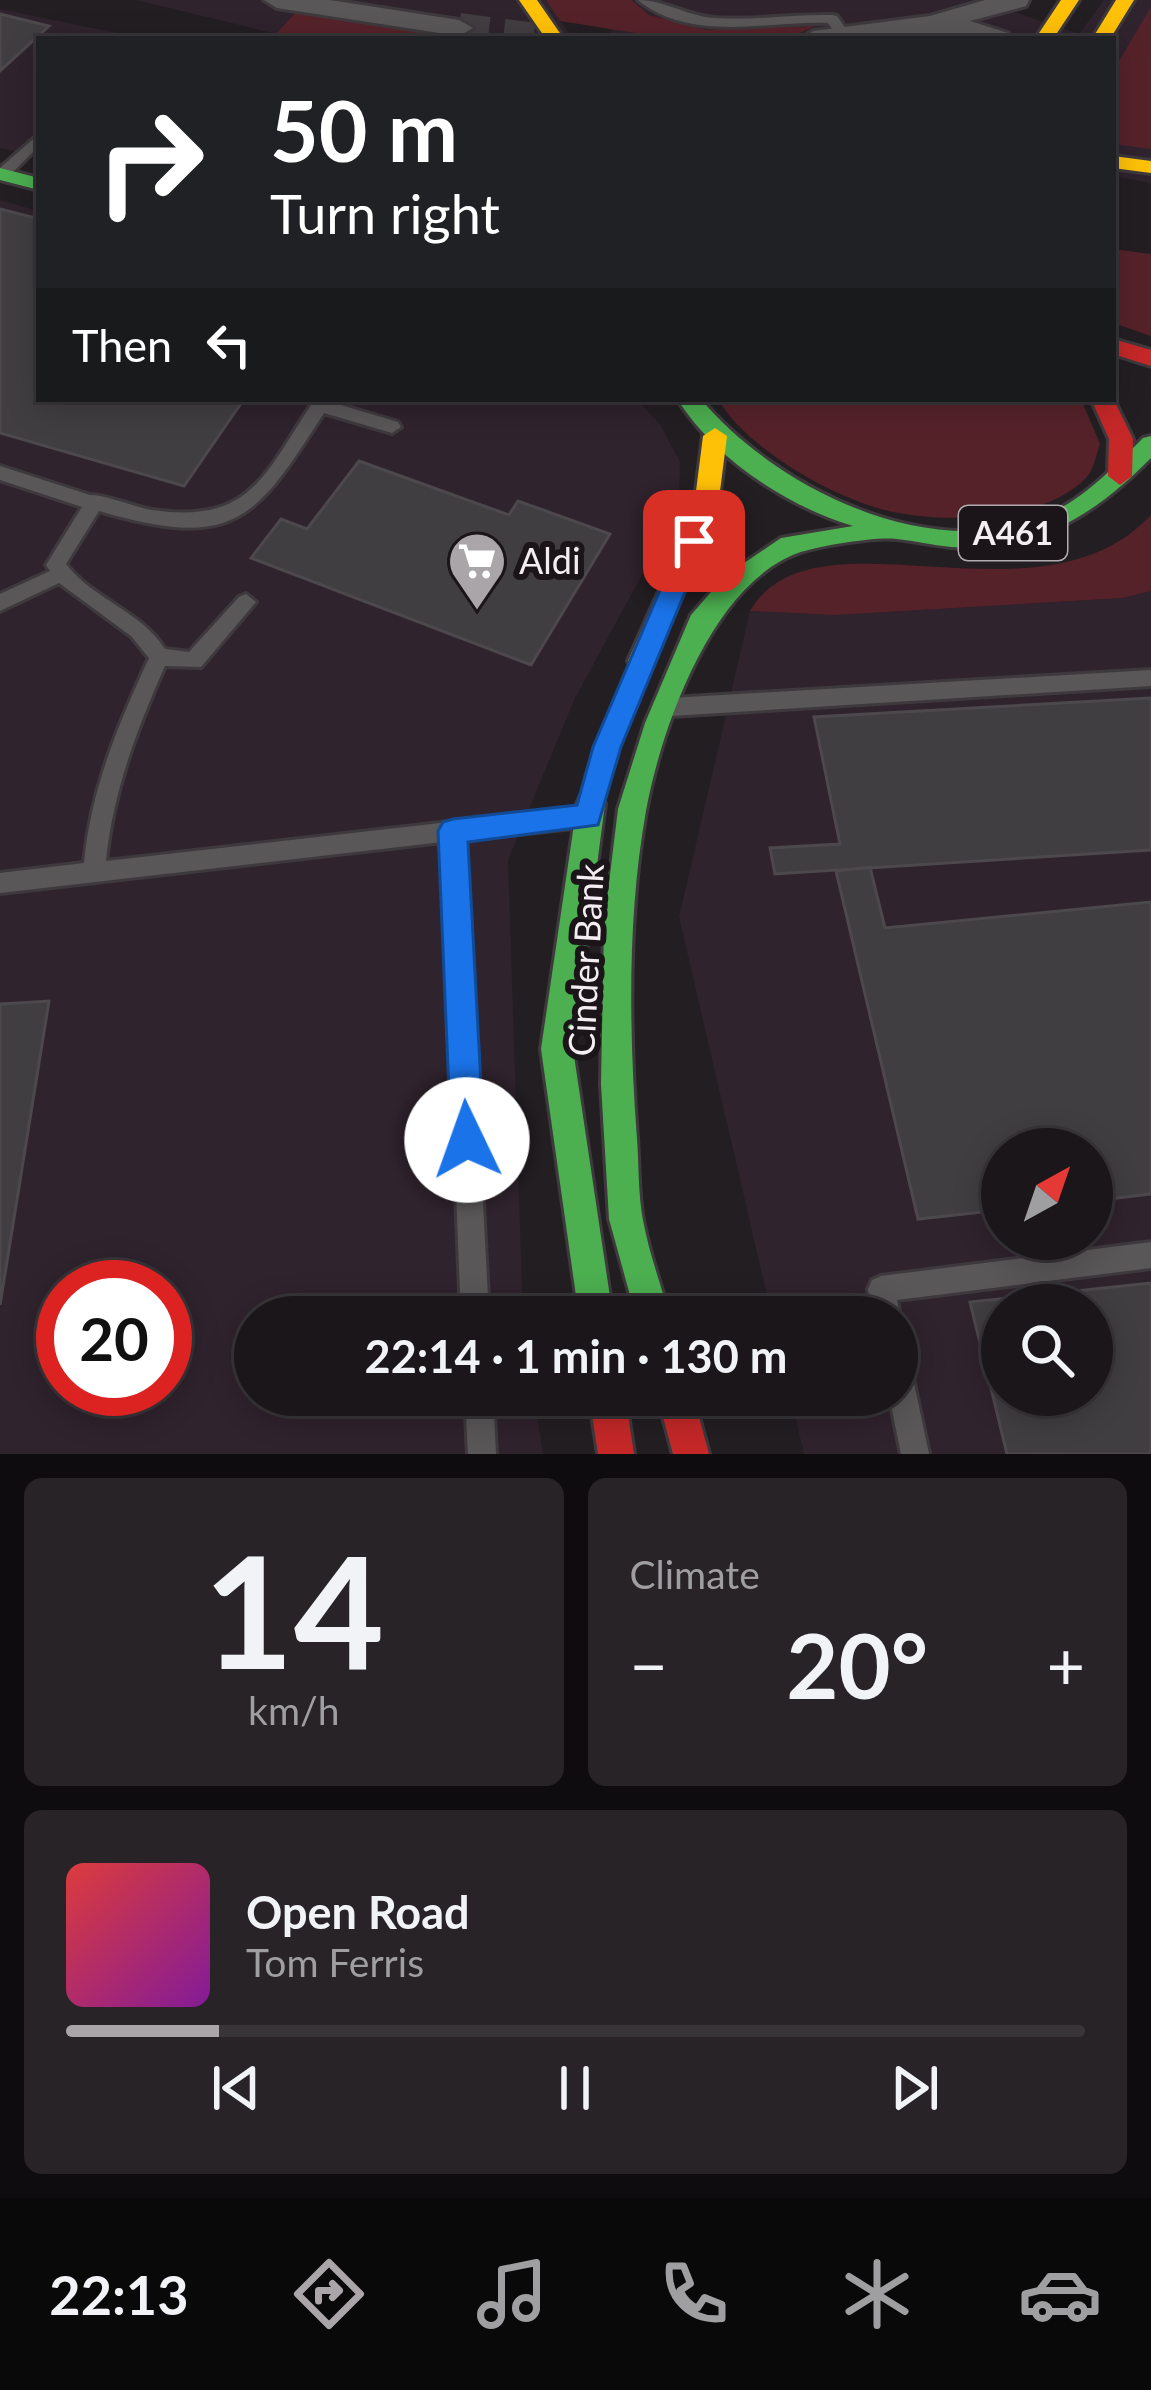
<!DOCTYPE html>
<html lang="en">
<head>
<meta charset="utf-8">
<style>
  body { margin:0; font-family:Lato,sans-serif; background:#272327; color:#f1f3f6; height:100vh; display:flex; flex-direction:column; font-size:45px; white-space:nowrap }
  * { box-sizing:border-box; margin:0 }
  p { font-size:39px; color:#9f9fa2 }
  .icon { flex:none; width:66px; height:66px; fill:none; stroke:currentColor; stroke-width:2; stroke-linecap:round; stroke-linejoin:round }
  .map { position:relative; height:1454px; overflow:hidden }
  .side { display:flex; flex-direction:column; gap:24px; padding:24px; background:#0e0c0e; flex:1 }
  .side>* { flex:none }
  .guide { position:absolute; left:36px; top:36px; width:1080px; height:366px; border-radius:0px; box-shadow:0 6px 30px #0003,0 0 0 3px #383539; background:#202124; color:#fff; overflow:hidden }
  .needle { width:78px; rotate:40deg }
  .controls { position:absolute; left:981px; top:1128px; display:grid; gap:24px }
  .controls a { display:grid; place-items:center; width:132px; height:132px; border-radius:50%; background:#1a161a; box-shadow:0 6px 30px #0003,0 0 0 3px #383539; font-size:60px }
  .speed { position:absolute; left:36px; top:1260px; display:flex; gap:24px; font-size:60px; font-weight:700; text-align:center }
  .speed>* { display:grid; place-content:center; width:156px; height:156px; border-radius:50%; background:#1a161a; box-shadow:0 6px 30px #0003,0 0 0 3px #383539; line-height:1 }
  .speed .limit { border:18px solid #d22; background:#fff; color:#111 }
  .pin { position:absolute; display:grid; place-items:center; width:102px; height:102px; color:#fff; margin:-51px; border-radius:24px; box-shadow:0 6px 18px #0006 }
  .me { position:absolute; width:132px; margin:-66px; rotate:357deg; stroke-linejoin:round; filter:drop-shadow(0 0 9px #0008) }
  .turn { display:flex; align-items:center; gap:42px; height:252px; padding:0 36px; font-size:54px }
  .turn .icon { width:156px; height:156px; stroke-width:2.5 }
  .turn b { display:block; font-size:84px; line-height:102px }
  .then { display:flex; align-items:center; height:114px; padding:0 36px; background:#0003; gap:24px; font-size:45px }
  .big { font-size:90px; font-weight:700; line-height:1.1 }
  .side .tile { flex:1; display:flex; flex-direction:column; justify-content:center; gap:18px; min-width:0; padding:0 42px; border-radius:18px; background:#272327 }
  .side .dial { align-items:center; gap:0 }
  .dial b { font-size:156px; line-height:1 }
  .song { display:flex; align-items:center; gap:36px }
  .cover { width:144px; height:144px; border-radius:18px; background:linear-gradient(135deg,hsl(0 70% 55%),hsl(290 70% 35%)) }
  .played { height:12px; border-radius:6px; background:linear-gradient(90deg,#aaa5a9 15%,#383539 15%) }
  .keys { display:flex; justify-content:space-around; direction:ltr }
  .heat { display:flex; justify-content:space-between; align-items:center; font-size:66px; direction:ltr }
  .side .tiles { flex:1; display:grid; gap:24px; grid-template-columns:1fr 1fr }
  .tile:last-child { grid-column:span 2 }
  .trip { position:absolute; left:234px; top:1296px; width:684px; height:120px; border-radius:60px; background:#1a161a; box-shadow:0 6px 30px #0003,0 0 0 3px #383539; font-weight:700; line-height:120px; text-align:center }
  .dock { display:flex; height:192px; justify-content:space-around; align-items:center; background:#0a090a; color:#9f9fa2 }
  .dock .icon { width:84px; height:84px }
  .dock .current { color:#aaa5a9 }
  .dock b { font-size:54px; color:#f1f3f6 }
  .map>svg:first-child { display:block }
</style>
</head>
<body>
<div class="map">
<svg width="1151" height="1454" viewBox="0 0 1151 1454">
  <rect width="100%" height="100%" fill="#231e22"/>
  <!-- built -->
  <path fill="#2f232d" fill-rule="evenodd" d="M136 0H546L573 39H298Z
    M631 0H978L1079 34 1104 0H1151V183L1113 176V39H604L613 29 621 30Z
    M0 9 146 39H39V157L0 148Z
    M0 200 39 211V399H637L661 426 680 462 679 507 575 698 508 860 523 1317H255V1395H534L543 1454H0ZM63 1287H165V1389H63Z
    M1151 591V1454H804L790 1395H897V1317H772L679 917 750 611 835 615 1123 598ZM1002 1149H1092V1239H1002ZM1002 1305H1092V1395H1002Z"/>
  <!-- green -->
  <path fill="#56222a" d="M546 0H631L649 15 706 30 815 26C758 58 619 30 560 21Z
    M1151 7V149L1113 144V71Z
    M299 9 469 39H298L276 34Z
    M1113 249 1151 254V336L1113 323Z
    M718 399H1081L1100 444C1096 455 1094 469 1086 478 1042 524 931 525 874 507 822 491 745 446 718 399Z
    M1151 515V591L1123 598 835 615 750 611C815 501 1039 635 1151 515Z"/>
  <!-- building -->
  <path fill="#403e40" stroke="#4c484c" stroke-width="3" fill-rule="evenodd" d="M0 14 49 26 0 71Z
    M0 209 39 219V399H244L184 486 0 433Z
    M359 461 509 515 518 501 610 534 531 665 251 558 281 519 307 529Z
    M1151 698V850L775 874 770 848 840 844 814 717Z
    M870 867 885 928 1151 902V1194L1092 1201V1149H1002V1210L918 1219 836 871Z
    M49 1001 0 1305V1004Z
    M1151 1283V1454H1007L970 1302ZM1002 1305H1092V1395H1002Z"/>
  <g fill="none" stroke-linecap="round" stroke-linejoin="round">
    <!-- street-tunnel -->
    <path stroke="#423d41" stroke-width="30" stroke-dasharray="30 15" stroke-linecap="butt" d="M459 28 545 39"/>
    <!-- lane casing -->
    <g stroke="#3e393d" stroke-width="6">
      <path id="lane" d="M638 0C664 0 687 16 714 18 753 21 793 14 832 15L837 16 851 36 839 39 828 23C765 21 691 43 638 0Z
        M39 134V146L7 178 0 179V168Z
        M315 399H333L331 402 398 422 401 427 392 433 324 413C254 522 234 550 99 511L66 564C94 600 141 611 165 649L189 652 239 597 246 594 256 602 201 667 165 666C137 729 113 791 106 861L581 807 589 810 592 817 589 824 581 827 464 840 489 1317H461L442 842 0 893V873L84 863C91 789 118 725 149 658L131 636 59 583 0 611V594L50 571 46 565 82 507 0 480V466L90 495C104 494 134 507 152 510 253 525 266 471 315 399Z
        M1151 670V686L671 716 664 713 661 707 664 701 671 698Z
        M1151 1242V1268L897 1300 900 1317 897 1323V1317H872L868 1289 872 1280 881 1276Z
        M897 1355 907 1359 911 1369 929 1454H901L889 1395H897Z
        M465 1395H493L496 1454H468Z"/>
    </g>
    <!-- street casing -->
    <g stroke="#3e393d" stroke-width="6">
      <path id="street" d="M264 0H330L459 20 473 28 459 36 277 8Z
        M985 0H1029L1026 6 970 21 1008 33 1012 39 930 33 799 39 813 31 930 16Z"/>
    </g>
    <!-- fast casing -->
    <g stroke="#3e393d" stroke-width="6">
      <path id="fast" d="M0 168 39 178V190L0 180Z
        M677 399H701C775 488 934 567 1049 514 1086 497 1115 466 1143 438L1151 436V458C1095 515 1033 554 951 547 932 545 915 541 897 539 877 536 817 546 798 553 712 584 661 728 646 811 627 917 629 1032 637 1139 639 1165 638 1194 643 1220 649 1253 661 1285 670 1317H636L609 1219 601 1084 604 924 618 809 645 723 691 615 725 576 781 538 853 526C784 505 716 459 677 399Z
        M591 792 601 795 605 804 573 1049 613 1317H579L541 1049 577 804 581 795Z"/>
    </g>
    <!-- slow casing -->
    <g stroke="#3e393d" stroke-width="6">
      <path id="slow" d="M519 0H537L564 39H546Z
        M1061 0H1079L1053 39H1035Z
        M1116 0H1134L1110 39H1092Z
        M1113 156 1151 161V173L1113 168Z
        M715 428 727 436 717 515 654 661 650 668H632L628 661 693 515 703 436Z"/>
    </g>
    <!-- jam casing -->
    <g stroke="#3e393d" stroke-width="6">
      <path id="jam" d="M1113 339 1151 350V366L1113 354Z
        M1113 398 1133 439 1132 476 1120 485 1108 476 1109 439 1091 399Z
        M589 1395H625L634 1454H598Z
        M657 1395H693L709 1454H673Z"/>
    </g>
    <!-- lane -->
    <use href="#lane" fill="#5a5759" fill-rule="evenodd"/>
    <!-- street -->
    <use href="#street" fill="#5a5759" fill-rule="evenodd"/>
    <!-- fast -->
    <use href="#fast" fill="#4caf50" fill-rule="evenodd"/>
    <!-- slow -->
    <use href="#slow" fill="#ffc107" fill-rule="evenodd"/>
    <!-- jam -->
    <use href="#jam" fill="#c62828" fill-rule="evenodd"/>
  </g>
  <!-- route -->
  <path fill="#1a73e8" stroke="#114b97" stroke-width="3" d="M694 531 706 541 621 747 598 825 468 842 484 1140 479 1152 467 1157 455 1152 451 1140 438 831 443 822 453 819 577 805 593 747 681 541Z"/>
  <!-- icons -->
  <defs>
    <g id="supermarket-pin" transform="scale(3)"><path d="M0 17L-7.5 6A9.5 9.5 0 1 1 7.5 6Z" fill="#aaa5a9" stroke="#1b1419"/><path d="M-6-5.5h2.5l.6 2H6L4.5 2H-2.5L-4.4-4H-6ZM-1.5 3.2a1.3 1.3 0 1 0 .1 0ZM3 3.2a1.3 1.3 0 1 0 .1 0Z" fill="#fff"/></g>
  </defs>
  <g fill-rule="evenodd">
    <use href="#supermarket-pin" x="477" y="561"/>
  </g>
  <g text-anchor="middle" stroke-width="12" stroke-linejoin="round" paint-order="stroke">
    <!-- shield labels -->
    <rect fill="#1b1419" stroke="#b2acb0" stroke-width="3" x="959" y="506" width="108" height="54" rx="9"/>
    <g font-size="33" font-weight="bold" fill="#f3edf1">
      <text x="1013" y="545">A461</text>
    </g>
    <!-- poi labels -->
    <g font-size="36" fill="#f3edf1" stroke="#1b1419" text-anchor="start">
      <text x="519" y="574">Aldi</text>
    </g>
    <!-- street labels -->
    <g font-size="36" fill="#f3edf1" stroke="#1b1419">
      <text transform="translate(586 960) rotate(-87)" y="13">Cinder Bank</text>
    </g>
  </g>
</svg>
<div class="controls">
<a><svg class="needle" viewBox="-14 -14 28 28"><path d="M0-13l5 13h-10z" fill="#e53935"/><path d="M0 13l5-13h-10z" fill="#9f9fa2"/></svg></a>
<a><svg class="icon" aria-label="search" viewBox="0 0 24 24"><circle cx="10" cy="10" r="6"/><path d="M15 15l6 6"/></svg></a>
</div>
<div class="speed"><div class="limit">20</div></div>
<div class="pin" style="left:694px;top:541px;background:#d93025"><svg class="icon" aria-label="arrive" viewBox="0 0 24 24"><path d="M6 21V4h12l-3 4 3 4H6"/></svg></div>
<svg class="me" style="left:467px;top:1140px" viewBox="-20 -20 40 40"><circle r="19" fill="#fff"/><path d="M0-13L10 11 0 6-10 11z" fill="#1a73e8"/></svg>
<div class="trip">22:14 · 1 min · 130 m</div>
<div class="guide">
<div class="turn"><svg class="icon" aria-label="right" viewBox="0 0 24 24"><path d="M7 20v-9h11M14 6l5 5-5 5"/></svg><div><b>50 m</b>Turn right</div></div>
<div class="then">Then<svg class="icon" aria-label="left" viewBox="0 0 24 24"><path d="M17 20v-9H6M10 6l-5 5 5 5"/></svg></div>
</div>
</div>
<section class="side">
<div class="tiles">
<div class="tile dial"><b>14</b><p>km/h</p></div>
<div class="tile"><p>Climate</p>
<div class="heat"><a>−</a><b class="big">20°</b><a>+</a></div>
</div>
<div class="tile">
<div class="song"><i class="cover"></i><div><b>Open Road</b><p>Tom Ferris</p></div></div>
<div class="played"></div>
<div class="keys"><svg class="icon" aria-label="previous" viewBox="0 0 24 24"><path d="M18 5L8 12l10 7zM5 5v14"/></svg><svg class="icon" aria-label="pause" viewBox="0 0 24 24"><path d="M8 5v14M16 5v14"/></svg><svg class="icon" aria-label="next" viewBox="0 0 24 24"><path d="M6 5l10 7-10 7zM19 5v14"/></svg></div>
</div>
</div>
</section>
<nav class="dock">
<b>22:13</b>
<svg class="icon current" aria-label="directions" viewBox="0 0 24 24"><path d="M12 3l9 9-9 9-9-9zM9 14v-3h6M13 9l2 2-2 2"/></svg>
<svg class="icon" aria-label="music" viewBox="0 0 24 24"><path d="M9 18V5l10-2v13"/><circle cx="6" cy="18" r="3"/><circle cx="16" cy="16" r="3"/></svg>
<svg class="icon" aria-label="phone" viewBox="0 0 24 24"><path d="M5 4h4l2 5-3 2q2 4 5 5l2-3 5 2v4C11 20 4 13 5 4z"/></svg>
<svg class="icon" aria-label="climate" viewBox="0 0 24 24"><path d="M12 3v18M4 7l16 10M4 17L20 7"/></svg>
<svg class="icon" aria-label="car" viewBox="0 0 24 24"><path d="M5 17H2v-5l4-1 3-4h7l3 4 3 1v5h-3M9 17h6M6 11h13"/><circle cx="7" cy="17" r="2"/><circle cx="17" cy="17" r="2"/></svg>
</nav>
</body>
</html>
